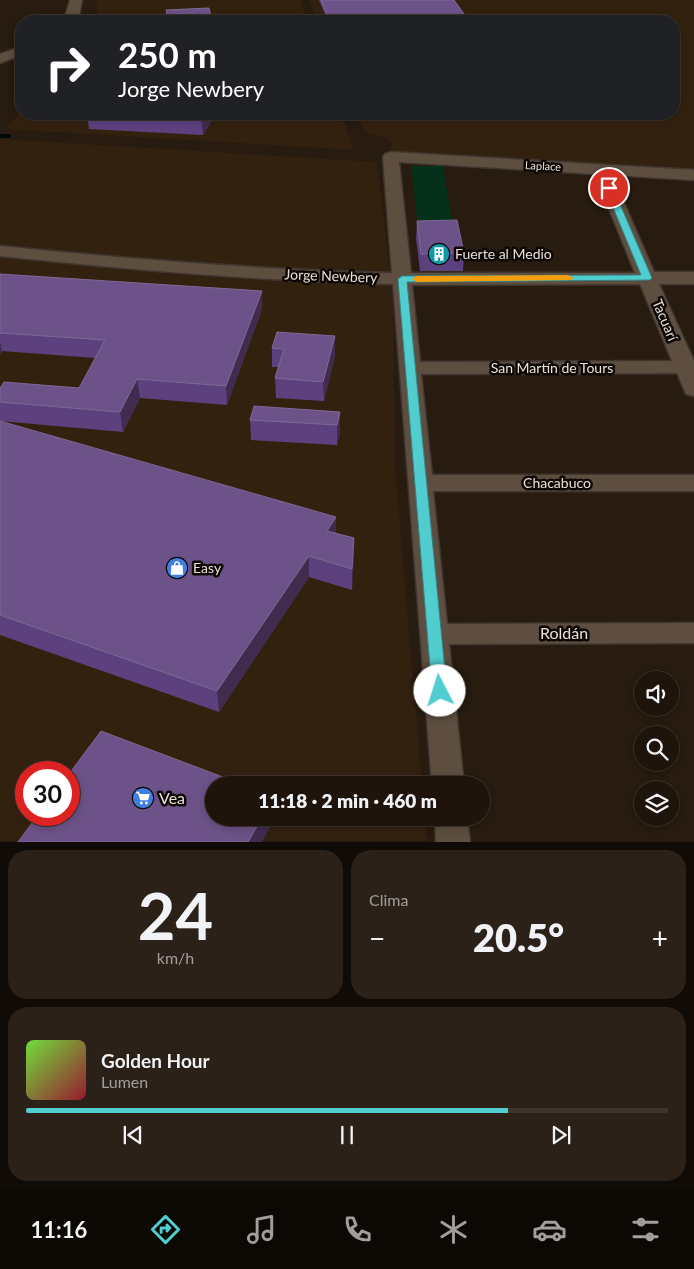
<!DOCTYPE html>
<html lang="es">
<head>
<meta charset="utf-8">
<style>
  body { margin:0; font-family:Lato,sans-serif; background:#2b2119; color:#f1f3f6; height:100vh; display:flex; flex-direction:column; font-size:19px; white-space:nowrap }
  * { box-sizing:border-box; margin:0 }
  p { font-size:16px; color:#a19e9d }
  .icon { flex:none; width:28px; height:28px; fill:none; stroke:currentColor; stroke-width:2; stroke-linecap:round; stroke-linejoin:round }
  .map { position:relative; height:842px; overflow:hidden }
  .side { display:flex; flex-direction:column; gap:8px; padding:8px; background:#100b06; flex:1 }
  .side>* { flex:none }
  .guide { position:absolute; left:15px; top:15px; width:665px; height:105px; border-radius:20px; box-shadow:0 2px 8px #0003,0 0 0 1px #3c332c; background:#202124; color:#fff; overflow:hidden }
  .fabs { position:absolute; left:634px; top:671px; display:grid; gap:10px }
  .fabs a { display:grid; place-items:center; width:45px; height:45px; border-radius:50%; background:#1e140b; box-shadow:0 2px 8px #0003,0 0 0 1px #3c332c; font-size:25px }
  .speed { position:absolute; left:15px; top:761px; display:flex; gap:10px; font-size:25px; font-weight:700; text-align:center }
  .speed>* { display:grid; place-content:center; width:65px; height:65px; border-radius:50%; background:#1e140b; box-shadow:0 2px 8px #0003,0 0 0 1px #3c332c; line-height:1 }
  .speed .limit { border:8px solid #d22; background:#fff; color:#111 }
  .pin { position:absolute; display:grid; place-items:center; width:42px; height:42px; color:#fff; margin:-21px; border:2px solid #fff; border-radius:50%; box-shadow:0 1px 5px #0007 }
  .me { position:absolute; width:55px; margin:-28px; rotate:355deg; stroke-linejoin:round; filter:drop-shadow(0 0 4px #0008) }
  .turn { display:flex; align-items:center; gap:18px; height:105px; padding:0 20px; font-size:22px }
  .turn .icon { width:65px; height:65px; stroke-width:2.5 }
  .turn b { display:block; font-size:35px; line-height:42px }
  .big { font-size:38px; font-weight:800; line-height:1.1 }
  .side .tile { flex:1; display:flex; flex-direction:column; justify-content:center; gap:8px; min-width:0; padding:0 18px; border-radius:20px; background:#2b2119 }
  .side .dial { align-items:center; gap:0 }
  .dial b { font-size:65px; line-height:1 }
  .song { display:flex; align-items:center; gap:15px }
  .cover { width:60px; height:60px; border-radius:8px; background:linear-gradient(135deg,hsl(100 70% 55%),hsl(350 70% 35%)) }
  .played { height:5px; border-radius:2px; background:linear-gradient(90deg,#52cdcf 75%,#3c332c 75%) }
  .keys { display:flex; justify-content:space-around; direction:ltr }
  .heat { display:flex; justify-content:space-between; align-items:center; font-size:28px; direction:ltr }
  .side .tiles { flex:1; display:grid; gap:8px; grid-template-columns:1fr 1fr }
  .tile:last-child { grid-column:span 2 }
  .trip { position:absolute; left:205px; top:776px; width:285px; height:50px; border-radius:25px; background:#1e140b; box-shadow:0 2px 8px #0003,0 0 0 1px #3c332c; font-weight:800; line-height:50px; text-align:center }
  .tab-bar { display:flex; height:80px; justify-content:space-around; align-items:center; background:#0c0804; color:#a19e9d }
  .tab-bar .icon { width:35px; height:35px }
  .tab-bar .current { color:#52cdcf }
  .tab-bar b { font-size:22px; color:#f1f3f6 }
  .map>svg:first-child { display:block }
</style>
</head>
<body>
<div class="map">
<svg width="694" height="842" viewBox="0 0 694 842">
  <rect width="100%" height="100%" fill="#281b0f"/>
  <!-- built -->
  <path fill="#332110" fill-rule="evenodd" d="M97 0H300L308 21H97Z
    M309 0H694V172L391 153V143L386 138 368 133 363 129 355 114H674V21H317Z
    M21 112 341 114 354 150 6 129Z
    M0 139 377 162 393 302 395 467 422 785H214V818H425L427 841H0ZM26 772H69V815H26Z"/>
  <!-- green -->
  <path fill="#05311b" d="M411 166H443L454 236H419Z"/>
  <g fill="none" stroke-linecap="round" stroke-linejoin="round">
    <!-- stream-far1 -->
    <path stroke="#000809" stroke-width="3" d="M0 136H9"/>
    <!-- stream -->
    <path stroke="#000809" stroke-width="4" d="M0 136H9"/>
    <!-- minor casing -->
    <g stroke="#403630" stroke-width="3">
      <path id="minor" d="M70 0H82L79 16 76 21H64Z
        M21 47V55L0 63V54Z
        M391 152 694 170V180L612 175 654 272H694V284H659L694 361V396L686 394 677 373 421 374 432 475H694V491H433L447 624 694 623V643L449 644 464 785H432L393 284C262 281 131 270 0 256V246C130 259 261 270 392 273L383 157 385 154ZM399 162 595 174 635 273H411ZM640 284 672 361 420 362 412 285Z
        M435 818H467L470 842H436Z"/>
    </g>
    <!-- minor -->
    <use href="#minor" fill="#5d4e40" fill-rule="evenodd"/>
  </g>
  <!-- wall -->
  <path fill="#5d417f" d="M319 0H454L469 21H328Z
    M87 114H216L203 135 89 129Z
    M417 221 464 253 463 271H420L416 238Z
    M0 274 262 309 227 405 140 398 123 432 0 421V388H79L95 358 2 351 0 354Z
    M277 332 335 355 324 401 276 398 275 378 278 367H272V348Z
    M340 412V431L337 445 251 440 250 420Z
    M0 421 336 533 354 538 352 590 309 577 219 712 0 635Z"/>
  <!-- shaded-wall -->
  <path fill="#412b4e" d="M203 114H216L203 135 201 117Z
    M262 291V309L227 405 226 386Z
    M335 336V355L324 401 323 382Z
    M0 342 2 351 0 354Z
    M137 379 140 398 123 432 120 412Z
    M340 412V431L337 445V425Z
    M336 517V537L327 531Z
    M354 538V558L352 590V569Z
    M309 556V577L219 712 217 691Z
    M262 818H275L262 842H248Z"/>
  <!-- building -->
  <path fill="#6c5288" stroke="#7f6895" d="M321 0H454L469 21H330Z
    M209 8 212 21H168L166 10Z
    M147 114H203L201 117Z
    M457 220 464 253 421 254 417 221Z
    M0 274 262 291 226 386 137 379 120 412 0 402V388L4 382 79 388 105 340 0 333Z
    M277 332 335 336 323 382 275 378 284 349 272 348Z
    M254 406 340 412 337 425 250 420Z
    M0 421 336 517 327 531 354 538 352 569 309 556 217 691 0 615Z
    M101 731 244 785H214V818H262L248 842H18L38 815H69V774Z"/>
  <!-- route -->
  <path fill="#52cdcf" stroke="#358587" d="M609 185 613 188 652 278 650 280 407 282 447 691 445 695 440 696 434 695 432 691 398 279 402 276 641 275 605 188Z"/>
  <!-- slow -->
  <path fill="#f59e0b" d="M568 275 573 278 572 280 417 282 412 279 417 276Z"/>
  <!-- icons -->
  <defs>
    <g id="building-disc" transform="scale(1.125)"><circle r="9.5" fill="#0f9aa8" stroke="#0c0704"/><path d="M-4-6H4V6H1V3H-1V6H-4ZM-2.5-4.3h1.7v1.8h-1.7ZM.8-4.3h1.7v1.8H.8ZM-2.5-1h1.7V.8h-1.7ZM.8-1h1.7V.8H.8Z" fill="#fff"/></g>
    <g id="shop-disc" transform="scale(1.125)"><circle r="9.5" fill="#3f7fe0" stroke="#0c0704"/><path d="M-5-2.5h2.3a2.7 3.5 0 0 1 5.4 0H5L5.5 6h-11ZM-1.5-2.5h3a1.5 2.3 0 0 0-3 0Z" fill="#fff"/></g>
    <g id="supermarket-disc" transform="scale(1.125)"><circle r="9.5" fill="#3f7fe0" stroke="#0c0704"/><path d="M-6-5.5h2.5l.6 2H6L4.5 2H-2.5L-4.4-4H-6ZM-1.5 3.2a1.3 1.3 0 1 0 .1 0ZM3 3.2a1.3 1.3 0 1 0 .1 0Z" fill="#fff"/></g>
  </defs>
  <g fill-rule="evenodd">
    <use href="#building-disc" x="439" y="254"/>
    <use href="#shop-disc" x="177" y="568"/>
    <use href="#supermarket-disc" x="143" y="798"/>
  </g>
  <g text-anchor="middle" stroke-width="5" stroke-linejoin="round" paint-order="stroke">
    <!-- far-street labels -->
    <g font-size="11" fill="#e9e0d8" stroke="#0c0704">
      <text transform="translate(543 166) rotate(3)" y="4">Laplace</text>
    </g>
    <!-- poi labels -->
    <g font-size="14" fill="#e9e0d8" stroke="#0c0704" text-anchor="start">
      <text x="455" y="259">Fuerte al Medio</text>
      <text x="193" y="573">Easy</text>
    </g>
    <!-- street labels -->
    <g font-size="14" fill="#e9e0d8" stroke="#0c0704">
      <text transform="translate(331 276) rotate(2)" y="5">Jorge Newbery</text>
      <text transform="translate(665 320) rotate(67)" y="5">Tacuarí</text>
      <text x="552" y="373">San Martín de Tours</text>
      <text x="557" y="488">Chacabuco</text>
    </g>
    <!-- near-street labels -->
    <g font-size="16" fill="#e9e0d8" stroke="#0c0704">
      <text x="564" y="639">Roldán</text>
    </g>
    <!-- near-poi labels -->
    <g font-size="16" fill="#e9e0d8" stroke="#0c0704" text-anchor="start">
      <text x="159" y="804">Vea</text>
    </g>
  </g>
</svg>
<div class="fabs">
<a><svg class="icon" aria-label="sound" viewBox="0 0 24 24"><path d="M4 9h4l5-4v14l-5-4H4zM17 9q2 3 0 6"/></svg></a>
<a><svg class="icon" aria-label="search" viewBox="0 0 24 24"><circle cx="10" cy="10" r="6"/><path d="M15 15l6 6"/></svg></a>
<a><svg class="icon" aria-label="layers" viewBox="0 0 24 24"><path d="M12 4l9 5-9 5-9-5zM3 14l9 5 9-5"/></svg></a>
</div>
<div class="speed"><div class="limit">30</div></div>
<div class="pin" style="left:609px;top:188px;background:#d93025"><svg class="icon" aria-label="arrive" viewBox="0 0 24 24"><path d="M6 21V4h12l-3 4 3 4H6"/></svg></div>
<svg class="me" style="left:440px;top:691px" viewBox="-20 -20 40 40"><circle r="19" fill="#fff"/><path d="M0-13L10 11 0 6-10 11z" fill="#52cdcf"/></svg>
<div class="trip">11:18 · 2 min · 460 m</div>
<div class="guide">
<div class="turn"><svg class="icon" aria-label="right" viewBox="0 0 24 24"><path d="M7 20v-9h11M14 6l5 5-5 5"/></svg><div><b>250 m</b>Jorge Newbery</div></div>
</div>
</div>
<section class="side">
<div class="tiles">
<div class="tile dial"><b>24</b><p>km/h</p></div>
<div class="tile"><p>Clima</p>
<div class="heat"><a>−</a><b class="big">20.5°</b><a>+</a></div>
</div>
<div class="tile">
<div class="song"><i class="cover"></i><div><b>Golden Hour</b><p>Lumen</p></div></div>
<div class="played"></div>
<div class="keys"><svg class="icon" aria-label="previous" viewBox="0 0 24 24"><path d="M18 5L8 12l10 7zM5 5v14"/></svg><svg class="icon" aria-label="pause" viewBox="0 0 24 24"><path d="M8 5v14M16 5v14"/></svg><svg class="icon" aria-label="next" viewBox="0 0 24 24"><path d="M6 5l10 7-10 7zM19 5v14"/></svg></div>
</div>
</div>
</section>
<nav class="tab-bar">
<b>11:16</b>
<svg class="icon current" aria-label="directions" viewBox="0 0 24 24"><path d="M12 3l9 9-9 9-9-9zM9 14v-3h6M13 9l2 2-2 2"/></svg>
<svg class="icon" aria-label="music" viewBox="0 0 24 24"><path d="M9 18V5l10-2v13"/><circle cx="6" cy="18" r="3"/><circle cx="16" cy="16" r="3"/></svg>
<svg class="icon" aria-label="phone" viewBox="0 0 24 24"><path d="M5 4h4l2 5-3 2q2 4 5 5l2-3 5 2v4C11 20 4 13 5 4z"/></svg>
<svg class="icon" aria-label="climate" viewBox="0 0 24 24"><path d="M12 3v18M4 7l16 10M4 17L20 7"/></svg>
<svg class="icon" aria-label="car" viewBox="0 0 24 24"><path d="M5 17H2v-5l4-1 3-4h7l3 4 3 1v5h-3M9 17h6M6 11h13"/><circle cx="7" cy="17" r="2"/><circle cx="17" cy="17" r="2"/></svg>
<svg class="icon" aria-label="filters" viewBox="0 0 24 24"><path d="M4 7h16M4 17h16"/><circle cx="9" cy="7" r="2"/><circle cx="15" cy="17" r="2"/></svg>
</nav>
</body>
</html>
